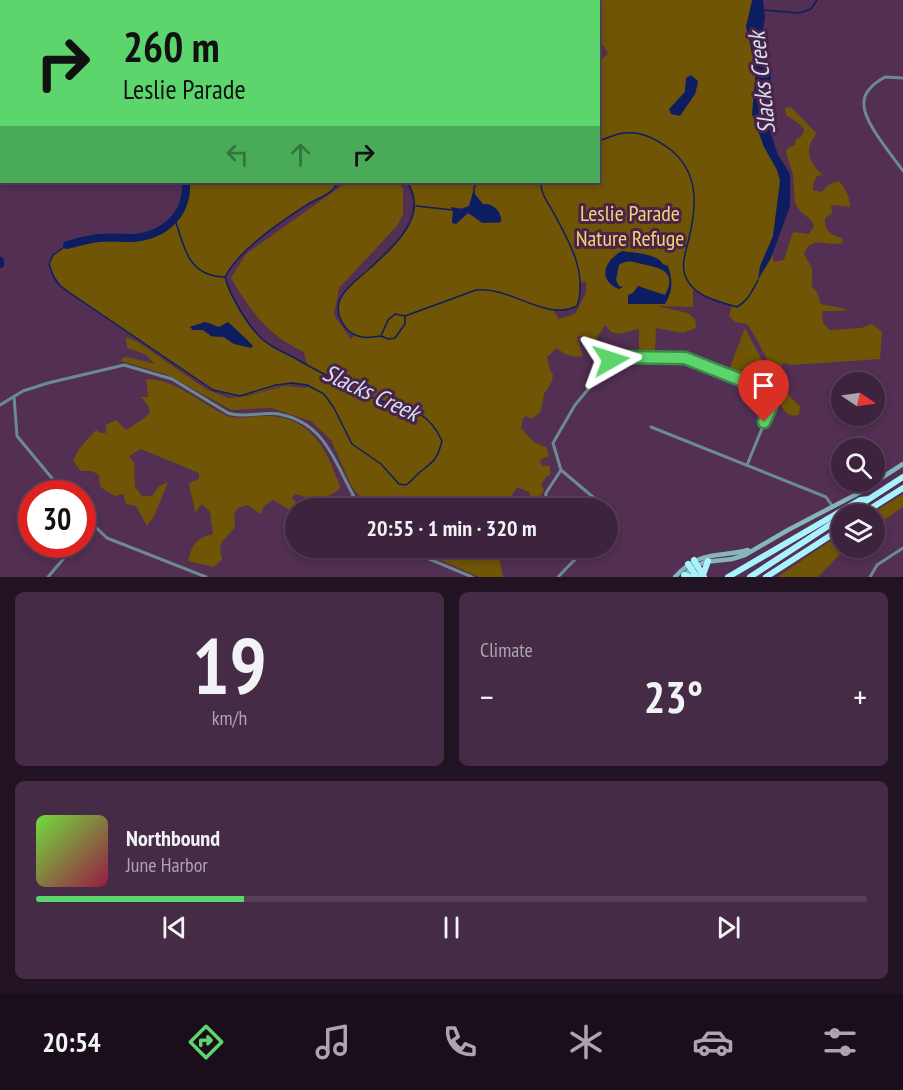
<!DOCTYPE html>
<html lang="en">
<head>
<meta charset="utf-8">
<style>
  body { margin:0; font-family:"PT Sans Narrow",sans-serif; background:#452b45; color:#f1f3f6; height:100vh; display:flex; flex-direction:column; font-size:22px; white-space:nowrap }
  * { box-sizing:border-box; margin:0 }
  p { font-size:20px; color:#ada4b0 }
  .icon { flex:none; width:33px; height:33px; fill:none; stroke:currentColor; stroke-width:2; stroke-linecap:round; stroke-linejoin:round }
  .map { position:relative; height:577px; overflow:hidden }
  .panel { display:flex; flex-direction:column; gap:15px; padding:15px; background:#221322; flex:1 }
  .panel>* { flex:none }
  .banner { position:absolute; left:0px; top:0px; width:600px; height:183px; box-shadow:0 3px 9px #0003,0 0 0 2px #574058; background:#5cd56d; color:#111; overflow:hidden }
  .needle { width:39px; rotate:103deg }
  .fabs { position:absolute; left:831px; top:372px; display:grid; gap:12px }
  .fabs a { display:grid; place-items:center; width:54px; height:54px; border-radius:50%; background:#3e233e; box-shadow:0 3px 9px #0003,0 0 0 2px #574058; font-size:30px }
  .speed { position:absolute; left:18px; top:480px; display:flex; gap:12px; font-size:30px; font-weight:700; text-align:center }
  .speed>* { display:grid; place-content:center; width:78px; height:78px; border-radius:50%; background:#3e233e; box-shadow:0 3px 9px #0003,0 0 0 2px #574058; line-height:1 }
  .speed .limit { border:9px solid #d22; background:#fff; color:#111 }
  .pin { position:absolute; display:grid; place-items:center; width:51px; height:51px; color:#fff; margin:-62px -26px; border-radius:50% 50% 50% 0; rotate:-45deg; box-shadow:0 0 6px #0007 }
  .pin .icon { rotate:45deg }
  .me { position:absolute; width:66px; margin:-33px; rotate:84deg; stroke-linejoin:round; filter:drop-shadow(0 0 4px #0008) }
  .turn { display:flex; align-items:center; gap:21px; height:126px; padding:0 24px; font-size:27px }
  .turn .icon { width:78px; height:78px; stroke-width:2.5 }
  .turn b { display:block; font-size:42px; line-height:51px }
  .lanes { display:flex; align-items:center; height:57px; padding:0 24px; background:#0003; justify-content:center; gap:30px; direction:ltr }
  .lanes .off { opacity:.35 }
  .big { font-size:45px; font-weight:700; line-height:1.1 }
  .panel .widget { flex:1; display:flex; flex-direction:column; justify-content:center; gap:9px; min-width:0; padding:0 21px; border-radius:9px; background:#452b45 }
  .panel .dial { align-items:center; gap:0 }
  .dial b { font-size:78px; line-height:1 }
  .song { display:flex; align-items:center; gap:18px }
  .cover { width:72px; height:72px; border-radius:9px; background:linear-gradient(135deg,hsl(100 70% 55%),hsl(340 70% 35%)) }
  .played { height:6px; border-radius:3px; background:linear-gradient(90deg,#5cd56d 25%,#574058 25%) }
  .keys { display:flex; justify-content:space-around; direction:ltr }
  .heat { display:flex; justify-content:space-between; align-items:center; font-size:33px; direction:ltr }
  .panel .tiles { flex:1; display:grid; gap:15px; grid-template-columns:1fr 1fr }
  .widget:last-child { grid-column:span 2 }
  .trip { position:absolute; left:285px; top:498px; width:333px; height:60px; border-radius:30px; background:#3e233e; box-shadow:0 3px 9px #0003,0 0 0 2px #574058; font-weight:700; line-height:60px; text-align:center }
  .tabs { display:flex; height:96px; justify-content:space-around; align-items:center; background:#190e19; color:#ada4b0 }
  .tabs .icon { width:42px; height:42px }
  .tabs .selected { color:#5cd56d }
  .tabs b { font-size:27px; color:#f1f3f6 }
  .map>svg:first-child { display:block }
</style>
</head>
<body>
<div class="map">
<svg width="903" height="577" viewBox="0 0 903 577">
  <rect width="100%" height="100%" fill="#522f53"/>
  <!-- green -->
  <path fill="#705506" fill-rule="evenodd" d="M0 0H185L188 1 2 2 1 82Z
    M267 0H757L763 124 785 175 771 246 774 262 784 260 793 232 809 234 814 226 811 220 800 211 795 203 793 175 786 152 788 148 795 145 796 139 801 137 804 131 802 126 786 115 785 108 791 107 816 133C815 138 811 140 810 145 806 157 815 169 823 175L817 176 813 184V190L822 192 828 185 839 181C845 188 850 197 850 207L831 205 832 213 825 218C824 231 830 234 842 238L843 243C827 247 811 234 804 254L812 268V286L817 293 821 304 847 309 842 311H822L823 323 830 330 861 328 872 324 882 332 880 359 792 365 783 363C774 377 788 397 800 406L799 415C792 417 787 415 783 409 778 400 778 390 775 381 771 365 757 338 747 324L735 322 729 316 732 305 701 294 693 289V307L657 306 688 313 695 319 696 328 683 333 656 328 655 352 639 351V329L619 334 611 332 605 325 596 339 589 344 583 335 577 337 583 356C572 358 565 355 557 348L547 357 550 370 553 375 552 381 544 394 541 411 532 419 526 416 523 418 521 428 535 443 546 447 549 456 540 460 542 466H550V475L546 477 541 485 544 490 539 499 542 505 547 508C534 508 532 503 529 492L517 487 512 495 513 508H506V505L502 502 497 504 495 508H369L352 487 331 440 311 421 271 408 231 410 168 375 121 361 122 358 127 357 155 364 145 354 127 348 126 337 138 342 206 389 228 398 248 396 285 386 307 388V385C276 381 268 393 241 396 232 397 222 393 213 390L70 293C59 284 54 277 49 264 72 214 150 261 179 212 184 203 187 193 186 182H338C331 196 317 198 305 206 278 224 240 249 225 277 230 297 246 323 261 338 273 350 292 357 307 365L304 352C268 336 250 310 231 278L246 254 347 182H394L401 185 403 189V215L396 227 339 288 334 315 351 339 355 335C348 331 343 325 340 318 325 274 446 240 407 182H598L599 62 608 53 599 39 598 2 266 1ZM686 81 698 84 695 94 683 111 675 103 685 92ZM473 192 483 204 492 205 501 217 499 223 480 222 474 216 468 213 456 224 452 221 453 210 469 206ZM586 281V293L575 314 559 319 553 310H570L577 306 580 298 579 283ZM205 322 219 327 231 324 234 330 239 332 234 344 224 337H213L203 330H193L190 327Z
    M745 328 775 385 773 390 729 370Z
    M146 379C175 379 200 403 225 415 238 421 253 415 267 416 312 417 327 450 340 487L337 491 320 501 295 494 292 498 302 508H296L295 513 273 500 264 506 261 514 247 505 238 508 234 515 235 527C226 541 216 539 222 559L214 567 188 561C192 545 196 538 213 534L210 512 202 504 195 513C194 502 190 493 189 483L199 479V473L141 449 129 456 134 462 135 487 142 496H152L159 486 168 482 154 516 147 526 136 506 126 504 123 494 115 496 100 487 99 475 92 471H81L73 461 79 449 96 430 101 433H106V425L116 420 126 430 146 417 150 412 148 405 141 397H148Z
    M903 494V507L875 526 874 514H871Z
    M841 534 842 548H846L818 577H777Z
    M413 548H497L503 577H479Z"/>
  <!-- water -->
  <path fill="#0c1d62" d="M752 0H763L765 18 760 46 771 70 769 128 778 155 790 174V206L771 258 758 280 760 266 773 236 780 181 777 170 764 147 752 114 756 69 746 27Z
    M691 75 698 81 695 94 680 116 671 114 669 109 685 92 686 78Z
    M473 192 483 204C493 203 502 211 501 222L483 223 468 213 456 224 452 223 453 212 451 207 462 209 469 206Z
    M622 251C634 253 656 253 663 264L668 266C673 280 673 291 665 304H628V295L633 293 638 286 665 295C678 271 660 268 642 264 633 262 628 259 619 265L616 280 619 286 623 287 619 289C597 280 604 261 622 251Z
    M205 322 219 327 228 322C236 330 245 337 253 346L251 348 234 344 224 337 211 336 203 330H193L190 327Z"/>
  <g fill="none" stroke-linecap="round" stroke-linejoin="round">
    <!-- stream -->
    <path stroke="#0c1d62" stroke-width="1.5" d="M225 0V2
      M443 0 446 2
      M522 2 523 0
      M763 10 799 13 811 9 817 0
      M598 141C607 139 616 133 625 133 641 131 658 140 671 150 699 173 697 206 689 238 686 252 680 265 686 278 695 297 719 302 737 307 748 301 752 291 758 280
      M407 182C430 216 393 247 369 269 359 278 346 287 340 299 334 313 344 332 358 336 366 339 373 337 381 336L388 320 395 314 405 316 476 290C511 286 545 322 577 306 589 272 566 236 551 208 546 200 540 191 541 182
      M474 194V187L479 182
      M416 206 453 210
      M175 219C184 247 188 276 224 277
      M67 245 53 255 49 264 53 276 59 285 70 293 213 390 240 396 276 385 292 383 307 385 324 394 334 408 352 444 381 464 399 484 406 485C412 481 415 476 420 472 434 461 437 460 442 441 427 407 406 410 376 399 349 388 323 374 298 360 286 353 272 348 262 339 248 326 230 296 225 277 240 249 278 224 305 206 317 198 331 196 338 182
      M381 336 388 339 395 338 405 324V317"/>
    <!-- river -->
    <path stroke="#0c1d62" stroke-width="8" d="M0 156 2 152
      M67 245C78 242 88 239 99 238 110 237 121 238 132 238 164 236 188 215 186 182
      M0 261V264"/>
    <!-- street -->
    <path stroke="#6d8a8e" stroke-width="3" d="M903 78 885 77C876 82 865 90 864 101 861 120 892 155 903 171
      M14 396 17 436 65 494
      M0 405 23 391 48 383 124 365 172 379 228 413C246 419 265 410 283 415 331 426 337 473 361 508
      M651 427 826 497 833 507
      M340 503 353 496
      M545 503 546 493 561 470
      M606 508 561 470 553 443 575 405 615 357 685 358 768 391 772 399V404L747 465
      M608 510 611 516 608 524
      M82 514 107 538 206 577
      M82 537 93 525
      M403 548 472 577
      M48 577 76 544
      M558 577 586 548
      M870 577 877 565 903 548"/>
    <!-- secondary -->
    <path stroke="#86b5bb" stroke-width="4.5" d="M684 575 692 568 705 562 732 559 745 555 788 530 855 495 903 464
      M675 577C699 550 716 558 748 550"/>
    <!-- highway -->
    <path stroke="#a8f3fd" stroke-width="6" d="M846 514 903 477
      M862 514 903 488
      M694 560 704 577
      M688 564 697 577
      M684 575 691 577
      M703 575 708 561
      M728 577 860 500 869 499
      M750 577 842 517
      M766 577 842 528"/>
  </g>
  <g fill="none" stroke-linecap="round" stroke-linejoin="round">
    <!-- route casing -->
    <g stroke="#3c8a47" stroke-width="15">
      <path id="route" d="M611 360 618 357 685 358 764 389C778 398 770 410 764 422"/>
    </g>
    <!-- route -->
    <use href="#route" stroke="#5cd56d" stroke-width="10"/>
  </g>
  <g text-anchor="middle" stroke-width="6" stroke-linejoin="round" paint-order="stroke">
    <!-- park labels -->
    <g font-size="22" fill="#fad172" stroke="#472448">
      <text x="630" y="221">Leslie Parade<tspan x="630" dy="25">Nature Refuge</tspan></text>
    </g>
    <!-- water labels -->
    <g font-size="24" font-style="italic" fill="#d4ddf2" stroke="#472448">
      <text transform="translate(762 83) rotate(-96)" y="8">Slacks Creek</text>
      <text transform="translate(371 393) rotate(25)" y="8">Slacks Creek</text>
    </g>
  </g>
</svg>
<div class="fabs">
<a><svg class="needle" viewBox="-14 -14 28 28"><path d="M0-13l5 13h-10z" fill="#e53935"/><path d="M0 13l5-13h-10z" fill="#ada4b0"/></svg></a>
<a><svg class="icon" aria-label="search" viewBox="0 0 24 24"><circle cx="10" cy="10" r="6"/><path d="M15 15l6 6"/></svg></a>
<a><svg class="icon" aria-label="layers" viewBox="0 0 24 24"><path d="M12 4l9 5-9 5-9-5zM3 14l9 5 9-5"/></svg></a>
</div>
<div class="speed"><div class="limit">30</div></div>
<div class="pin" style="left:764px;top:422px;background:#d93025"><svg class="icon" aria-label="arrive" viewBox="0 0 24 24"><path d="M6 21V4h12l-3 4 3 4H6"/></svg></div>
<svg class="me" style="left:611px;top:360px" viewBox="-20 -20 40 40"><path d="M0-17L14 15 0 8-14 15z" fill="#5cd56d" stroke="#fff" stroke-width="4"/></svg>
<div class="trip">20:55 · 1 min · 320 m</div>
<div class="banner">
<div class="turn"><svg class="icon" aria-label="right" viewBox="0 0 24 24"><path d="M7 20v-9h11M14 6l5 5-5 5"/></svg><div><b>260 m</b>Leslie Parade</div></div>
<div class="lanes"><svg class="icon off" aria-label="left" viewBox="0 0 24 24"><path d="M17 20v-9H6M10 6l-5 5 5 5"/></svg><svg class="icon off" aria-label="ahead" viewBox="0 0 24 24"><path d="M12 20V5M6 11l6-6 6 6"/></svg><svg class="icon" aria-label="right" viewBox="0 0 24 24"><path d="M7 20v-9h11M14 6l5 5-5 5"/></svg></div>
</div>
</div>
<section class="panel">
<div class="tiles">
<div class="widget dial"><b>19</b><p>km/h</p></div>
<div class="widget"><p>Climate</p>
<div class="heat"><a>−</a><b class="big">23°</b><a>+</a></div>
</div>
<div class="widget">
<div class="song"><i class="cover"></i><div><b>Northbound</b><p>June Harbor</p></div></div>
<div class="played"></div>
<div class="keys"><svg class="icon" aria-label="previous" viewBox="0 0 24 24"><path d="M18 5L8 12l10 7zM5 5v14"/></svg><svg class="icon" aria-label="pause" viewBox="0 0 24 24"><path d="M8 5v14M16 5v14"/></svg><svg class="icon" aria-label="next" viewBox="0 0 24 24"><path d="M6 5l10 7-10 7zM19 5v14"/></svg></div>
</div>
</div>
</section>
<nav class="tabs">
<b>20:54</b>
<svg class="icon selected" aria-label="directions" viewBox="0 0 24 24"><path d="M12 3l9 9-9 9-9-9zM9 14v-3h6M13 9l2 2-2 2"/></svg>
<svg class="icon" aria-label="music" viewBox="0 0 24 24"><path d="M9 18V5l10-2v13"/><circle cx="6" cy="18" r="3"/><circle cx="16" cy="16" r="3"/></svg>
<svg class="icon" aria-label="phone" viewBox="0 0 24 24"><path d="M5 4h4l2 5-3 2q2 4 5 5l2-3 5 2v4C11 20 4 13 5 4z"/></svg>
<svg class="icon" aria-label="climate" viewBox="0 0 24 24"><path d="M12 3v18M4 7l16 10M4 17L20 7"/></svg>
<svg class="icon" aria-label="car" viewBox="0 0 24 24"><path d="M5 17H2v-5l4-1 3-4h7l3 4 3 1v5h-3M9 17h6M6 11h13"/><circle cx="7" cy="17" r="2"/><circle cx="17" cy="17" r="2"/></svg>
<svg class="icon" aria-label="filters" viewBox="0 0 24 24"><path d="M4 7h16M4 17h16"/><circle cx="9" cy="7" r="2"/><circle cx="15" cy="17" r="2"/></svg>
</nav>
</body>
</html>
